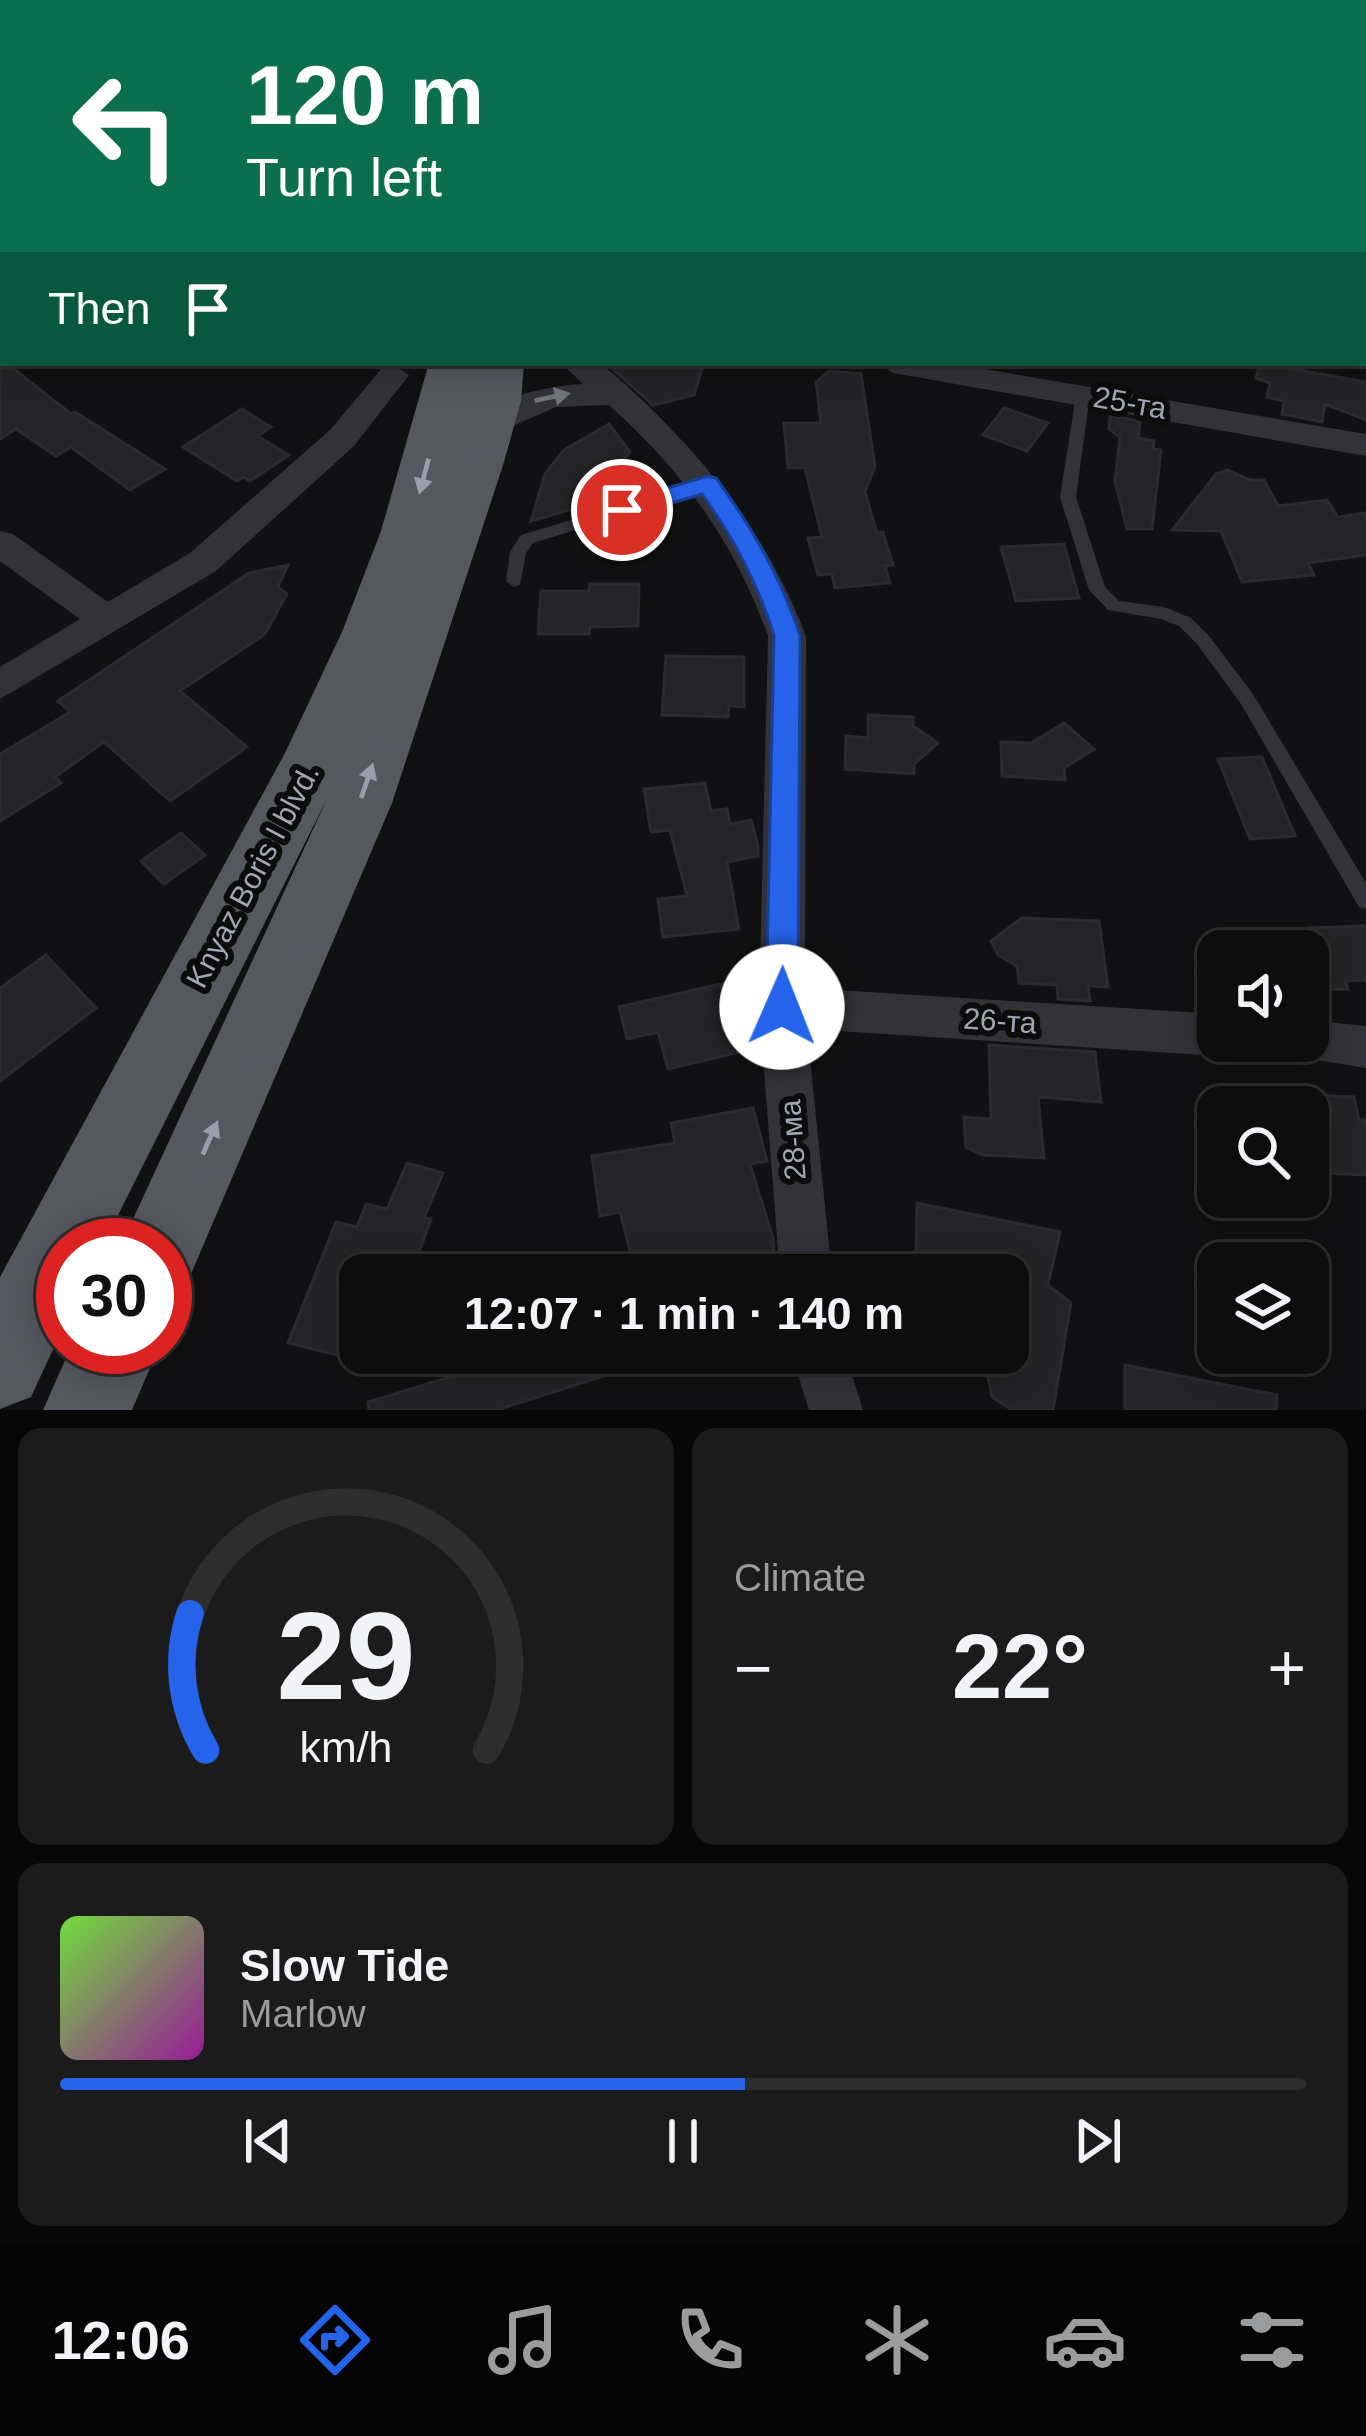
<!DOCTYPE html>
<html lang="en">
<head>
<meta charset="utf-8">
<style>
  body { margin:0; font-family:Arial,sans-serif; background:#1b1b1c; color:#f1f3f6; height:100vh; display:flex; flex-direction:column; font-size:45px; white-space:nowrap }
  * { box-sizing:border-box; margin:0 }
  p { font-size:39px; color:#9a9c9e }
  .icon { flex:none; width:66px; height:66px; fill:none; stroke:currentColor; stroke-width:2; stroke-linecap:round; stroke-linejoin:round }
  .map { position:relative; height:1410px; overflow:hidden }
  .details { display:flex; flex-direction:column; gap:18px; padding:18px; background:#070708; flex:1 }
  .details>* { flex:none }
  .hud { position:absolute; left:0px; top:0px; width:1368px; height:366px; box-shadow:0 6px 30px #0003,0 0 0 3px #2d2d2e; background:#0b6e4f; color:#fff; overflow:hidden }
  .fabs { position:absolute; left:1197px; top:930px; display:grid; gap:24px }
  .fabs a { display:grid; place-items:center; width:132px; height:132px; border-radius:24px; background:#0d0d0e; box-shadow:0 6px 30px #0003,0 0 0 3px #2d2d2e; font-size:60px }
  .speed { position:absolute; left:36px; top:1218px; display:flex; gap:24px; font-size:60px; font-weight:700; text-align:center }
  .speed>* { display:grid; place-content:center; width:156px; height:156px; border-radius:50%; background:#0d0d0e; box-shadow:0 6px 30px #0003,0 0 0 3px #2d2d2e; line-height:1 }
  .speed .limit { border:18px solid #d22; background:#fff; color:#111 }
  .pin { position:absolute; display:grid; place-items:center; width:102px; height:102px; color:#fff; margin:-51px; border:6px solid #fff; border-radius:50%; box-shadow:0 3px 12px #0007 }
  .me { position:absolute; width:132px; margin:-66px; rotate:1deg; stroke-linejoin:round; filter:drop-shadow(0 0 9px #0008) }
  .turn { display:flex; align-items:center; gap:42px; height:252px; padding:0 48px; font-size:54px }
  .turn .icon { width:156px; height:156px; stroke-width:2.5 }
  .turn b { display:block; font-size:84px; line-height:102px }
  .then { display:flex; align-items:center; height:114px; padding:0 48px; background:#0003; gap:24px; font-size:45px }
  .big { font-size:90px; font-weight:600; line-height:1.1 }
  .details .widget { flex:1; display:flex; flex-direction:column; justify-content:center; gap:18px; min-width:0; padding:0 42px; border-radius:24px; background:#1b1b1c }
  .details .dial { align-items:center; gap:0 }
  .dial svg { height:312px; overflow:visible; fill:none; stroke:#2d2d2e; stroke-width:7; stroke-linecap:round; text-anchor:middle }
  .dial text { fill:#f1f3f6; stroke:none }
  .song { display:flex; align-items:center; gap:36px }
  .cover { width:144px; height:144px; border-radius:18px; background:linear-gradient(135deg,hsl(100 70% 55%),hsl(300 70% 35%)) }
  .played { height:12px; border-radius:6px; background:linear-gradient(90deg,#2563eb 55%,#2d2d2e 55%) }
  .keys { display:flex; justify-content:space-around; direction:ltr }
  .heat { display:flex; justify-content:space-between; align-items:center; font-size:66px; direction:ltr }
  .details .tiles { flex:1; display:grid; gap:18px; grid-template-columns:1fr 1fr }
  .widget:last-child { grid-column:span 2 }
  .trip { position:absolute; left:339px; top:1254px; width:690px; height:120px; border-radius:24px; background:#0d0d0e; box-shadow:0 6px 30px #0003,0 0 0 3px #2d2d2e; font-weight:600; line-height:120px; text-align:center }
  .tabs { display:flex; height:192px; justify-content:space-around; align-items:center; background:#050506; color:#9a9c9e }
  .tabs .icon { width:84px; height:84px }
  .tabs .current { color:#2563eb }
  .tabs b { font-size:54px; color:#f1f3f6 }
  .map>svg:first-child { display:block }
</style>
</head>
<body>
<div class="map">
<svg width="1366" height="1410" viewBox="0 0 1366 1410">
  <rect width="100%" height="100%" fill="#111113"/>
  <!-- building -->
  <path fill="#242427" stroke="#2b2b2f" stroke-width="3" d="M0 358 71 414 75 412 165 469 130 490 71 447 56 456 16 429 0 439Z
    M606 363H704L694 395 653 405Z
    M1260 363 1366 382V420L1325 404 1322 422 1282 414 1284 401 1267 397 1270 383 1256 378Z
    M829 371 861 374 875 466 865 492 877 533 883 532 893 565 885 566 890 583 835 588 832 574 818 575 808 538 822 537 805 468H788L784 423H821L816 382Z
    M1004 408 1048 423 1027 451 983 435Z
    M242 409 271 427 257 436 289 455 250 481 243 477 237 481 183 447Z
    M1110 416 1140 421 1138 438 1154 441 1153 449 1161 450 1152 529H1127L1115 481 1120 437 1109 429Z
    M609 424 630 452 587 505 531 521 545 474 564 450Z
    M1227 470 1250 480H1264L1278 506 1327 500 1338 517 1366 513V555L1308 563 1314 575 1242 582 1221 531 1172 530 1216 474Z
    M1064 544 1079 598 1016 601 1001 547Z
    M288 565 278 587 287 594 265 634 180 691 247 747 170 801 104 742 55 777 61 783 0 821V754L70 712 58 701 249 573Z
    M590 584H639L638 626 590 627 589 634H538L541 591H589Z
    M666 656 744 657V707L729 706 728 717 662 715Z
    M868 715 913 717V726L938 743 914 764V774L845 769 846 736 868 738Z
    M1064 723 1094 749 1064 768 1065 780 1002 776 1001 742 1031 743Z
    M1262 757 1295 836 1250 839 1218 759Z
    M705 783 711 811 727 809 730 824 751 820 758 845V856L727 862 739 929 663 937 658 899 687 896 670 830 651 832 644 789Z
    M181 833 205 855 164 884 141 861Z
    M1022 918 1099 921 1108 987 1088 986 1090 1001 1058 999 1057 985 1019 983 1017 966 998 955 991 941Z
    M1366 926V980L1345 981 1348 989 1313 990 1308 977V928Z
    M46 955 96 1008 0 1081V988Z
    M739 980 758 1048 668 1069 658 1032 627 1039 619 1007Z
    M989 1045 1095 1052 1101 1102 1038 1097 1044 1158 983 1155 966 1147 964 1117 991 1119Z
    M1308 1095 1354 1097 1359 1120H1366V1175L1308 1172Z
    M753 1108 767 1161 750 1164 773 1238 776 1275H636L620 1212 600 1216 592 1156 675 1143 671 1123Z
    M407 1163 443 1173 424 1218 431 1219 411 1275H360V1339L353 1359 288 1343 336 1222 357 1227 366 1204 387 1209Z
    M917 1203 1060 1232 1048 1285 1071 1303 1053 1410H1012L992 1397 983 1353H1008V1275H964L965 1265 916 1258Z
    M529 1353H653L654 1360 497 1410H369L368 1402Z
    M1125 1365 1277 1395 1276 1410H1125Z"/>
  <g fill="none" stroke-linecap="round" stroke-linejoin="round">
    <!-- path -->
    <path stroke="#38393f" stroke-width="4.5" stroke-dasharray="4.5 6" stroke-linecap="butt" d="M1274 3 1278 0"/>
    <!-- service -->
    <path fill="#323238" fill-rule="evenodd" d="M1083 390 1090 395 1076 497 1105 587 1119 601 1164 607 1191 618 1209 636 1253 694 1366 883V909L1359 907 1241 704 1197 644 1179 626 1161 619 1108 610 1089 590 1060 497 1076 395Z
      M708 479 714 480 716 484 714 488 533 543 526 553 520 585 514 587 506 581 510 552 521 535Z"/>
    <!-- minor -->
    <path fill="#323238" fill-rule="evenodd" d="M240 0H267L238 3Z
      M3 144V160L0 161V145Z
      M1365 230H1366V248H1365Z
      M561 363C572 363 589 360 598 364 613 371 630 389 642 400 715 470 769 540 806 636L805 988 1218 1014V1041H1238L1234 1050 1218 1056 807 1029 832 1275H780L759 1007 768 636C735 543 683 471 609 405L556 407 499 432H475L471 425C492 396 549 386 583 384Z
      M877 363H949L1366 434V456L893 373Z
      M393 365 409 375 354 446 216 571 0 699V667L80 619 0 561V531L13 534 108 602 190 553 330 430 382 368Z
      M1308 1020 1366 1026V1068L1292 1056 1285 1041H1308Z
      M791 1353H845L863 1410H809Z"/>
    <!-- trunk -->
    <path fill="#565860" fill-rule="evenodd" d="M462 0H500L501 3H463Z
      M429 363H524L521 401 504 462 392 803 191 1274 165 1284V1245H121L327 799 103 1245H63V1328L31 1397 0 1409V1277L285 753 342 632 381 531Z
      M71 1347H159L132 1410H43Z"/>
  </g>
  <!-- one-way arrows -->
  <defs><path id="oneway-solid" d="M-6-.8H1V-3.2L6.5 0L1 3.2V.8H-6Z" transform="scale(3)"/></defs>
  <use fill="#70727c" href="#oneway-solid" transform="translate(552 397) rotate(-12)"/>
  <g fill="#9a9eac">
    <use href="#oneway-solid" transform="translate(424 476) rotate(105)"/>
    <use href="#oneway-solid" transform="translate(367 781) rotate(-71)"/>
    <use href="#oneway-solid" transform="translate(210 1138) rotate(-66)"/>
  </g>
  <!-- route -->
  <path fill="#2563eb" stroke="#184099" stroke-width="3" d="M708 476 716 478C753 529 780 576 800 635L798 1007 794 1017 782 1022 771 1017 766 1007 774 635C757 582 735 540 702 494L622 518 610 510 614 504Z"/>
  <g text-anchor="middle" stroke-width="12" stroke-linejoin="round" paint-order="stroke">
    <!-- street labels -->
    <g font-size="30" fill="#a2a6b4" stroke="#0c0c0d">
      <text transform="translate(1130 403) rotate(10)" y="10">25-та</text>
      <text transform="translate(253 876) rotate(-62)" y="10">Knyaz Boris I blvd.</text>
      <text transform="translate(1000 1021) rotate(4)" y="10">26-та</text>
      <text transform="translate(793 1140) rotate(-94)" y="10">28-ма</text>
    </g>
  </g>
</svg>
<div class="fabs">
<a><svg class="icon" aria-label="sound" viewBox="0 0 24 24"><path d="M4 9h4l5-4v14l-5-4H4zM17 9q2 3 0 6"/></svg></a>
<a><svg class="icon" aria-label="search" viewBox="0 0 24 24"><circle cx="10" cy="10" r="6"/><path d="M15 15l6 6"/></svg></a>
<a><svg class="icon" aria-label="layers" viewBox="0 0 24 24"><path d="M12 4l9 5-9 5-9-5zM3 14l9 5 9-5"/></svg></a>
</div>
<div class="speed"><div class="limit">30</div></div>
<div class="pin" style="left:622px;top:510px;background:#d93025"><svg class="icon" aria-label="arrive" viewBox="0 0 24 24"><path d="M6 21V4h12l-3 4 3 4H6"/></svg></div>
<svg class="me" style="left:782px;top:1007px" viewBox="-20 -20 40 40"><circle r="19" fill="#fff"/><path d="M0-13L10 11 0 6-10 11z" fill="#2563eb"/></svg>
<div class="trip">12:07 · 1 min · 140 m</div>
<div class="hud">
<div class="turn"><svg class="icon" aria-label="left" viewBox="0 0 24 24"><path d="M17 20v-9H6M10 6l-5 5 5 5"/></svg><div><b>120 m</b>Turn left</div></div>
<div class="then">Then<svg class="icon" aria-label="arrive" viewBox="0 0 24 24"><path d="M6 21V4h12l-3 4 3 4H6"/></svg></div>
</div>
</div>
<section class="details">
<div class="tiles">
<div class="widget dial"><svg viewBox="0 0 100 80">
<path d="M14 69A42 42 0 1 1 86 69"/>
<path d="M14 69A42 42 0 0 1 10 34" stroke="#2563eb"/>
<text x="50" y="56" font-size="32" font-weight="700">29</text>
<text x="50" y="72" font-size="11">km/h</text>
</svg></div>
<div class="widget"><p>Climate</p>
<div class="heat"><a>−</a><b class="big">22°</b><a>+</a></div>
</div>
<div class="widget">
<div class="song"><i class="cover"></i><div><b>Slow Tide</b><p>Marlow</p></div></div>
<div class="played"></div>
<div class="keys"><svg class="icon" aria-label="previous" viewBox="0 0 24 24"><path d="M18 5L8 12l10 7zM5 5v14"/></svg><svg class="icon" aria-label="pause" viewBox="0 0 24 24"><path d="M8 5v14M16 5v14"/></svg><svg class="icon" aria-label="next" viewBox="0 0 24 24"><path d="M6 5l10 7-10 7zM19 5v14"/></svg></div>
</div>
</div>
</section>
<nav class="tabs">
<b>12:06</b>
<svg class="icon current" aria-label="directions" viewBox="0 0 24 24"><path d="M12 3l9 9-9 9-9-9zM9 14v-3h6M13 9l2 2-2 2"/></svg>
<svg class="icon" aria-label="music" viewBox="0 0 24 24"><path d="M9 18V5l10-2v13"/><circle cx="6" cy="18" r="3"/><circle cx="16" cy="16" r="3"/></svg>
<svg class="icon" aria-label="phone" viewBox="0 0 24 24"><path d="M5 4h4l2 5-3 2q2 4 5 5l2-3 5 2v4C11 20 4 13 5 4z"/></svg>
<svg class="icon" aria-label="climate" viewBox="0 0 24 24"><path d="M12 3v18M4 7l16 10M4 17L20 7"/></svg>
<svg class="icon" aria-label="car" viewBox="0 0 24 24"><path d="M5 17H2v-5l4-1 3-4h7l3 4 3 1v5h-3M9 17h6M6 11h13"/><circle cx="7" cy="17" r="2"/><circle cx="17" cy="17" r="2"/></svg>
<svg class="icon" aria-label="filters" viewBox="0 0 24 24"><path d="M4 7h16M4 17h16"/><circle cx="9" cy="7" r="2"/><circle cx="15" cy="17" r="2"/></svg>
</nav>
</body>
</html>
